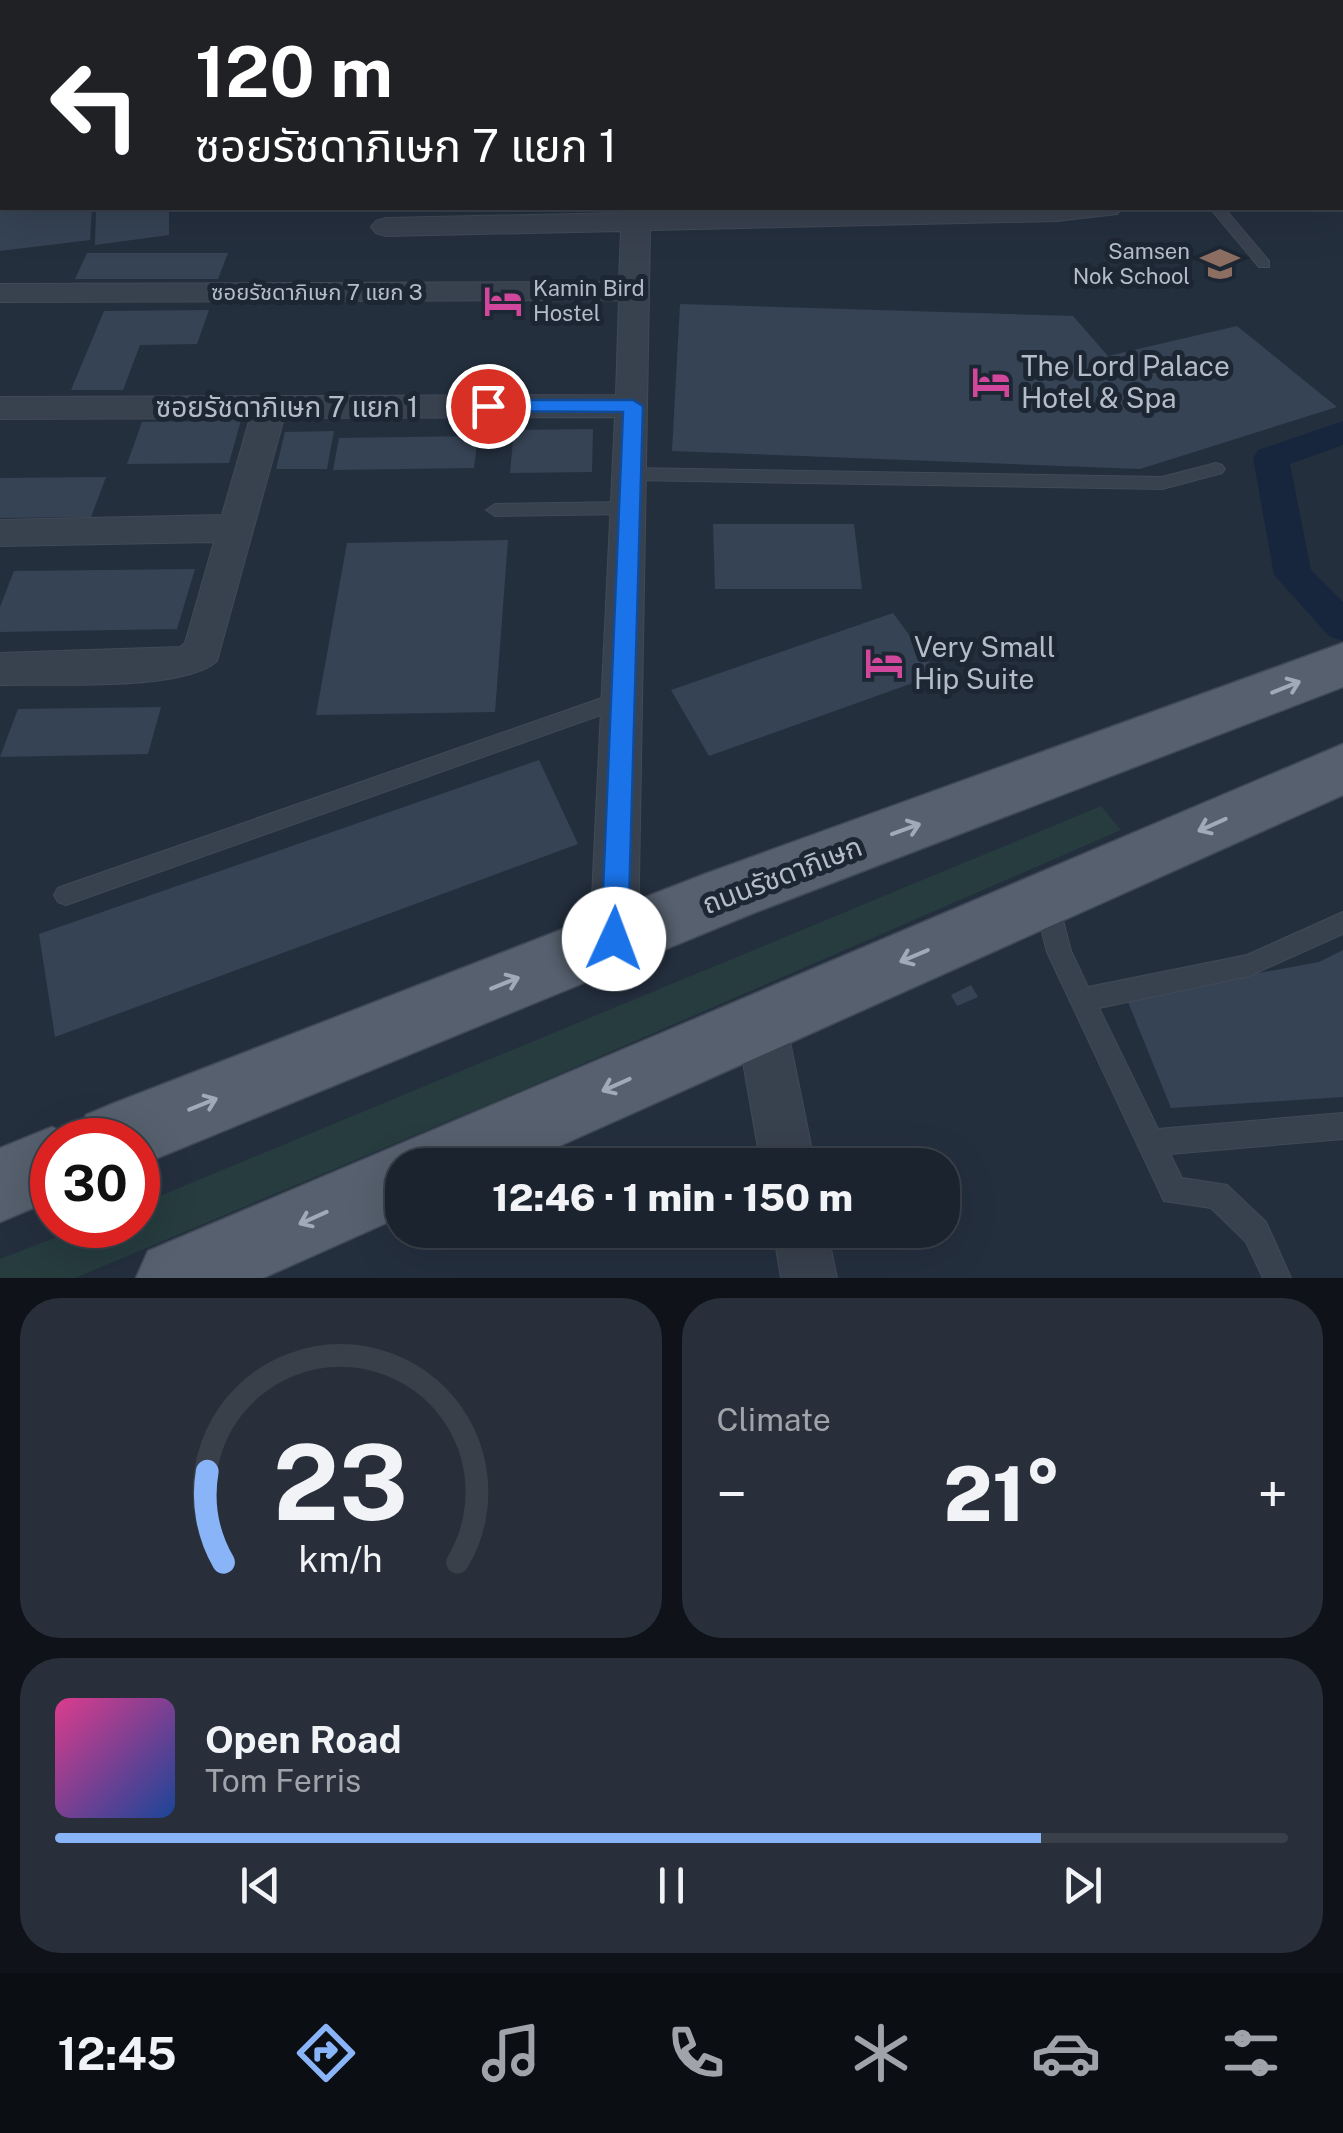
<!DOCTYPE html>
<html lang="en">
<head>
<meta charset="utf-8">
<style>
  body { margin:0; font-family:"Public Sans","Noto Sans Thai",sans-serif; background:#282f3a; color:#f1f3f6; height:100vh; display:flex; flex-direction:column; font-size:38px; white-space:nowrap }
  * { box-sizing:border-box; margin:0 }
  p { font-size:32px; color:#a0a4aa }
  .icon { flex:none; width:55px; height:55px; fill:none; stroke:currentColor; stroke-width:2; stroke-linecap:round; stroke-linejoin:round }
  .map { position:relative; height:1278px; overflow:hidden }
  .side { display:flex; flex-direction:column; gap:20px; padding:20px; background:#0f1319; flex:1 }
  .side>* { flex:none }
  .top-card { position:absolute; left:0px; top:0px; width:1345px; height:210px; box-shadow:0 10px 40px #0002,0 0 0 2px #39404a; background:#202124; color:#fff; overflow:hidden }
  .speed { position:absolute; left:30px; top:1118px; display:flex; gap:20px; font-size:50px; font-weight:700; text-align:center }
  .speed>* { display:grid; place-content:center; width:130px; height:130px; border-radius:50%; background:#1b232e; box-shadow:0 10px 40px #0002,0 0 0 2px #39404a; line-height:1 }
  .speed .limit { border:15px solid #d22; background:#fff; color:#111 }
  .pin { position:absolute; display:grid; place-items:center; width:85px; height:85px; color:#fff; margin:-42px; border:5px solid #fff; border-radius:50%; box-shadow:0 2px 10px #0007 }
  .me { position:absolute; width:110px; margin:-55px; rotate:2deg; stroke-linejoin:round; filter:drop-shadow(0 0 8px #0008) }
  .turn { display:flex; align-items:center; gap:35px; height:210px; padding:0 30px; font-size:45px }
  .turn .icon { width:130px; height:130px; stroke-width:2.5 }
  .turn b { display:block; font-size:70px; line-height:85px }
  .big { font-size:75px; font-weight:800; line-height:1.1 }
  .side .card { flex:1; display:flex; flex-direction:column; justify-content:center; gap:15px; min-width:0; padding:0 35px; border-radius:40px; background:#282f3a }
  .side .dial { align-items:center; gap:0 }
  .dial svg { height:260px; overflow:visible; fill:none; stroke:#39404a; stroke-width:7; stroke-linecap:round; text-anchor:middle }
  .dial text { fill:#f1f3f6; stroke:none }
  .song { display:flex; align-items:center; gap:30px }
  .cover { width:120px; height:120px; border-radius:15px; background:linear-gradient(135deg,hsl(330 70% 55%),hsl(220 70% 35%)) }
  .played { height:10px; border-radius:5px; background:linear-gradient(90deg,#8ab4f8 80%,#39404a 80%) }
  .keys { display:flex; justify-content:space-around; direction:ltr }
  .heat { display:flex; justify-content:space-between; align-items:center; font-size:55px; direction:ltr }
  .side .tiles { flex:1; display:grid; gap:20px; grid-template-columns:1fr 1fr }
  .card:last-child { grid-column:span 2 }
  .trip { position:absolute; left:385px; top:1148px; width:575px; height:100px; border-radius:40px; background:#1b232e; box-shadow:0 10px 40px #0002,0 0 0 2px #39404a; font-weight:800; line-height:100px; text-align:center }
  .tab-bar { display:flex; height:160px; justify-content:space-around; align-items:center; background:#0b0e12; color:#a0a4aa }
  .tab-bar .icon { width:70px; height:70px }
  .tab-bar .current { color:#8ab4f8 }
  .tab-bar b { font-size:45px; color:#f1f3f6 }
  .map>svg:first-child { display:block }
</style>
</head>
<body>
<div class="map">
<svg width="1343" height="1278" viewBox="0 0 1343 1278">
  <rect width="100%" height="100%" fill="#242f3e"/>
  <!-- green -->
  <path fill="#263c3f" d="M1101 806 1121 830 525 1089 75 1278H0V1259L88 1225H138V1205Z"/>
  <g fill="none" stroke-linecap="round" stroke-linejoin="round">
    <!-- canal -->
    <path fill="#17263c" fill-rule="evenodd" d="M1343 421V445L1290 464 1311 570 1343 602V641L1329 636 1274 575 1253 458 1258 450Z"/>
  </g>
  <!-- building -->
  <path fill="#364354" d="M0 208H92L90 240 0 251Z
    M96 208H169V235L95 245Z
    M87 253H228L218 279H75Z
    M680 304 1073 316 1108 356 1237 326 1337 407 1140 469 672 451Z
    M209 310 197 344 140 345 123 390H71L104 311Z
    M241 420 229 463 127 464 142 422Z
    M593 429 592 472 510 473 514 430Z
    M334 431 327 469H276L285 432Z
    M478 436 474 468 333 470 339 438Z
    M106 477 91 517 0 518V478Z
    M713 524H854L862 589H715Z
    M508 540 495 712 316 715 347 543Z
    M195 569 177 629 0 632V607L14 571Z
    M893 613 938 674 709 756 671 690Z
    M161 707 148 754 0 757 18 709Z
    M539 760 578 844 55 1037 39 934Z
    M1343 950V1097L1171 1108 1126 997 1319 962Z
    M971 985 978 997 957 1006 951 995Z"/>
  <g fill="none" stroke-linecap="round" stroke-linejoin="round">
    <!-- service casing -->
    <g stroke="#414a57" stroke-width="2">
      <path id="service" d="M1210 208H1224L1269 261V267H1259Z
        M1216 463 1222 465 1225 469 1222 473 1162 489 630 480 621 474 630 468 1162 477Z
        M629 502 638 508 629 514 495 516 486 510 495 504Z
        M622 691 629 693 632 699 629 705 66 905 58 902 54 895 58 888 66 885Z
        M1046 891 1054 894 1058 901 1071 951 1088 987 1247 955 1343 912V934L1249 976 1099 1008 1158 1129 1343 1113V1139L1170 1154 1182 1178 1227 1185 1266 1222 1291 1278H1263L1246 1242 1211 1208 1164 1201 1047 952 1034 901 1038 894Z"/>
    </g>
    <!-- minor casing -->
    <g stroke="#414a57" stroke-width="2">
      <path id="minor" d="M320 0H344L345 2H321Z
        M574 0H598L599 2H575Z
        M1034 0H1059L1060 2H1036Z
        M1301 0H1326L1327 2H1303Z
        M0 17H2V31H0Z
        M1342 28H1343V43H1342Z
        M0 93H2V109H0Z
        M0 180 2 181V198H0Z
        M622 208H650L651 212 1122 208 1117 214 1057 221 650 230 638 939 631 954 614 960 597 954 590 939 615 417 284 418 217 661C183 692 50 683 0 685V653L180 647 185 643 214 542 0 546V520L222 515 250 418 0 419V397L616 395 619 300 0 302V284L619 282 621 231 386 236 376 233 371 227 376 221 386 218 621 213Z
        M761 999 779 1006 786 1022 815 1165H761L736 1022 743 1006Z
        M773 1230H827L837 1278H781Z"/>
    </g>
    <!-- primary casing -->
    <g stroke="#414a57" stroke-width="3">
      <path id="primary" d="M1343 643V687L751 914 138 1166V1140H52V1200L0 1222V1148L52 1127 77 1138 86 1115 112 1104 705 874Z
        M1343 744V795L517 1165H402V1216L263 1278H136L148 1251Z"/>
    </g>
    <!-- service -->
    <use href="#service" fill="#38414e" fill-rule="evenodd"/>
    <!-- minor -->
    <use href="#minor" fill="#38414e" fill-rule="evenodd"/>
    <!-- primary -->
    <use href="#primary" fill="#56606e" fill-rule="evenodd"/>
  </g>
  <!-- one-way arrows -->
  <defs><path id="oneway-shaft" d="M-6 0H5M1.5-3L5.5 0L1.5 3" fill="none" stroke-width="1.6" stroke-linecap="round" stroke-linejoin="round" transform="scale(2.5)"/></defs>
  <g stroke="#a1aab7">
    <use href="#oneway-shaft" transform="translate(1286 687) rotate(-22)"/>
    <use href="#oneway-shaft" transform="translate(1212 825) rotate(156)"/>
    <use href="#oneway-shaft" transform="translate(906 829) rotate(-20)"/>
    <use href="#oneway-shaft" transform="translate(914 956) rotate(157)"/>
    <use href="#oneway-shaft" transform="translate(505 983) rotate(-22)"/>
    <use href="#oneway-shaft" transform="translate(616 1085) rotate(156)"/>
    <use href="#oneway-shaft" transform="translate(203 1104) rotate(-22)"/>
    <use href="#oneway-shaft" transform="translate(313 1218) rotate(156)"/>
  </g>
  <!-- route -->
  <path fill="#1a73e8" stroke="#114b97" stroke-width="2.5" d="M488 400H633L643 406 628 939 624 948 614 951 605 948 601 939 623 412 481 411 478 406Z"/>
  <!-- icons -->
  <defs>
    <g id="school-bare" transform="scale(3)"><path d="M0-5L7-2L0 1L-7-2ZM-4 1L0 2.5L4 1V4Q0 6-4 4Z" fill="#8d6e63" stroke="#1d2633" stroke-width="2.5" paint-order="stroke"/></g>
    <g id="hotel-bare" transform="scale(3)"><path d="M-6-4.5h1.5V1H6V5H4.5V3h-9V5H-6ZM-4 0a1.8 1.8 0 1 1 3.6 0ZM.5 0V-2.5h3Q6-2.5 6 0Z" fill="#d1479c" stroke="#1d2633" stroke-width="2.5" paint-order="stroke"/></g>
  </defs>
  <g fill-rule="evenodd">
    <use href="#school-bare" x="1220" y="264"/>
    <use href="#hotel-bare" x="503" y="301"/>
    <use href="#hotel-bare" x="991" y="382"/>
    <use href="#hotel-bare" x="884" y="663"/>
  </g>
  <g text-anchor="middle" stroke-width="10" stroke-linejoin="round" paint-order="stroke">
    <!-- far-poi labels -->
    <g font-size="22" fill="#b4bcc9" stroke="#1d2633" text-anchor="end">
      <text x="1190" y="259">Samsen<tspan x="1190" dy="25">Nok School</tspan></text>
      <text x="533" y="296" text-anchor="start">Kamin Bird<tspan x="533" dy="25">Hostel</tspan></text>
    </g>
    <!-- far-street labels -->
    <g font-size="22" fill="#b4bcc9" stroke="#1d2633">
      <text x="317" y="300">ซอยรัชดาภิเษก 7 แยก 3</text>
    </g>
    <!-- poi labels -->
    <g font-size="28" fill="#b4bcc9" stroke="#1d2633" text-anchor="start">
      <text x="1021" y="376">The Lord Palace<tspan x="1021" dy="32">Hotel &amp; Spa</tspan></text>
      <text x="914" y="657">Very Small<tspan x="914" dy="32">Hip Suite</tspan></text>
    </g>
    <!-- street labels -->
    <g font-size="28" fill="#b4bcc9" stroke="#1d2633">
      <text x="287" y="417">ซอยรัชดาภิเษก 7 แยก 1</text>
      <text transform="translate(782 875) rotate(-21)" y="10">ถนนรัชดาภิเษก</text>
    </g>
  </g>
</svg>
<div class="speed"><div class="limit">30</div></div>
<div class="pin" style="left:488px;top:406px;background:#d93025"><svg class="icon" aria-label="arrive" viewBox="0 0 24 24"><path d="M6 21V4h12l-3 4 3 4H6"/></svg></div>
<svg class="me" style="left:614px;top:939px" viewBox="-20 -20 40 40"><circle r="19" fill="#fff"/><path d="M0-13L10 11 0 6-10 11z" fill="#1a73e8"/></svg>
<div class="trip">12:46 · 1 min · 150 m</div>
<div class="top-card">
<div class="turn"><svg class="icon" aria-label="left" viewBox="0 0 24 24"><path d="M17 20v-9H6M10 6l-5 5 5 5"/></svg><div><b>120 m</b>ซอยรัชดาภิเษก 7 แยก 1</div></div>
</div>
</div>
<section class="side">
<div class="tiles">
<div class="card dial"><svg viewBox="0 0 100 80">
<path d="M14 69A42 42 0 1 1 86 69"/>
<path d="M14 69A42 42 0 0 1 9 41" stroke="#8ab4f8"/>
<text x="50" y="56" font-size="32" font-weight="700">23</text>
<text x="50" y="72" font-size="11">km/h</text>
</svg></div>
<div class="card"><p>Climate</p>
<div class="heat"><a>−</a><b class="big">21°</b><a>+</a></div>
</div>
<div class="card">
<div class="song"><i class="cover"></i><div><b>Open Road</b><p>Tom Ferris</p></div></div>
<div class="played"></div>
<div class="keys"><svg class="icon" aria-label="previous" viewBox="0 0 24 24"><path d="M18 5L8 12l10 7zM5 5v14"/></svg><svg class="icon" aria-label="pause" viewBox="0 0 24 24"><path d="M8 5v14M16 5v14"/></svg><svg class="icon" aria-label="next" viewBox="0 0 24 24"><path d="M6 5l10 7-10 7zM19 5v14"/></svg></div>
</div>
</div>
</section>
<nav class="tab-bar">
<b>12:45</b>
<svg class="icon current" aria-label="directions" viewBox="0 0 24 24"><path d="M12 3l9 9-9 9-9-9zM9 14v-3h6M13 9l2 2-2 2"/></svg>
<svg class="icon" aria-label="music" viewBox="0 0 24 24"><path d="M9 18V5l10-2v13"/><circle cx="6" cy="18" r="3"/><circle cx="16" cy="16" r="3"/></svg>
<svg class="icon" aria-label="phone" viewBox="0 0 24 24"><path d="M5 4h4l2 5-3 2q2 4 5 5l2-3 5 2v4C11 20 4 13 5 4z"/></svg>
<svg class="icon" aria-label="climate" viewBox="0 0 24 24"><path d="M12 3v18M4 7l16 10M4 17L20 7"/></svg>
<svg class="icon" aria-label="car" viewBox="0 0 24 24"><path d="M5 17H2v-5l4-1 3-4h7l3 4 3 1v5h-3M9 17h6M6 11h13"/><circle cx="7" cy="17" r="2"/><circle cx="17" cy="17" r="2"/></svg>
<svg class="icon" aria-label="filters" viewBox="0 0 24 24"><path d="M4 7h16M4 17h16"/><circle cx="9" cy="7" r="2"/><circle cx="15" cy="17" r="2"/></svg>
</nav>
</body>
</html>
